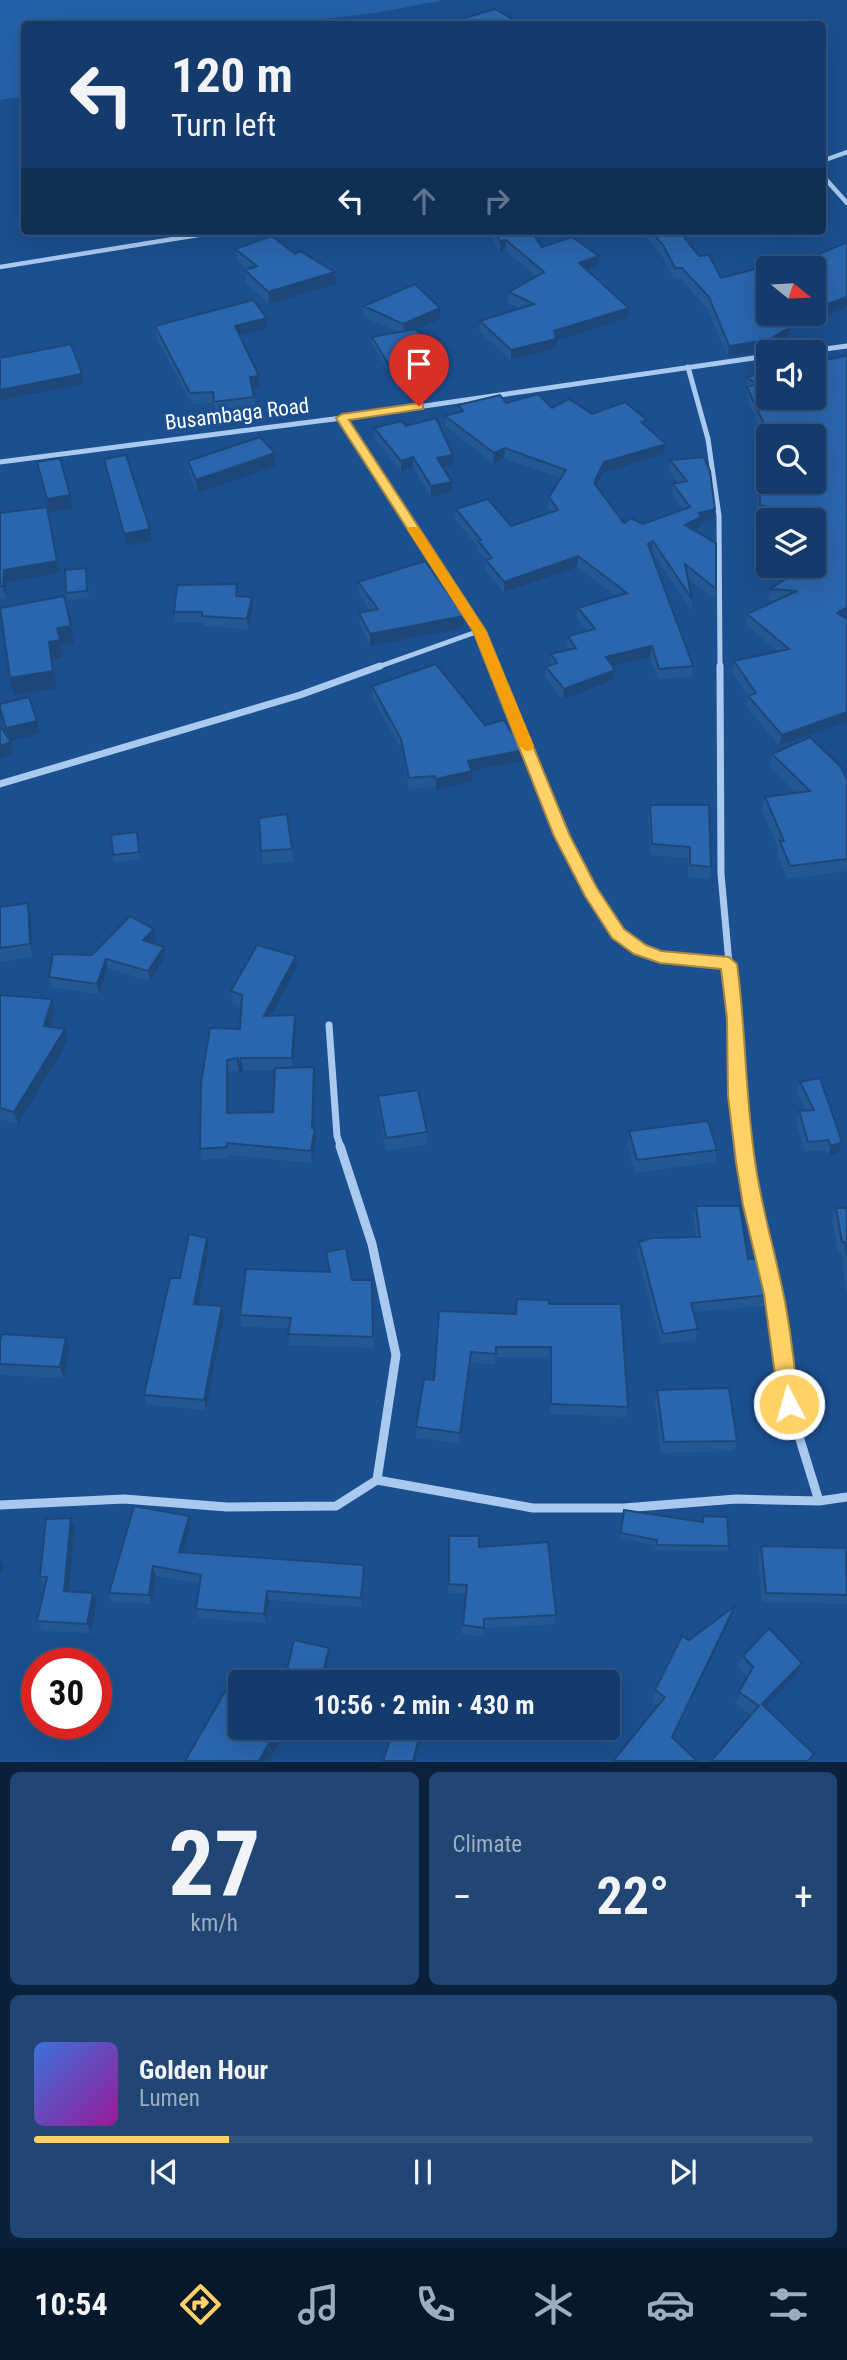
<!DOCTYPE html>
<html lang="en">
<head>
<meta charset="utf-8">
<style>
  body { margin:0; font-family:"Roboto Condensed",sans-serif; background:#214673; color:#f1f3f6; height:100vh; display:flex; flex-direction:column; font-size:26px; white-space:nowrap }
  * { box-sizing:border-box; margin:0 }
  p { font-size:23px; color:#9dadc1 }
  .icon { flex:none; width:38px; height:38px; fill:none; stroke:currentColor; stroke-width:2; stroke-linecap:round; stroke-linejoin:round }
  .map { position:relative; height:1762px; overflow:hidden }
  .details { display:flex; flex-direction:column; gap:10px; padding:10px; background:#0b203b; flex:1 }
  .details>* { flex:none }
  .hud { position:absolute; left:21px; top:21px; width:805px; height:214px; border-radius:7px; box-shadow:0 7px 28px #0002,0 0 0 2px #33557e; background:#143b6b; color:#f1f3f6; overflow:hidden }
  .needle { width:46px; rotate:108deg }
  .tools { position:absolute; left:756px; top:256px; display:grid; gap:14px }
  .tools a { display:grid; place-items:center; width:70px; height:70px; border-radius:7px; background:#143b6b; box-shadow:0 7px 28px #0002,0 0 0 2px #33557e; font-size:35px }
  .speed { position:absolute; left:21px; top:1648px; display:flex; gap:14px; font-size:35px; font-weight:700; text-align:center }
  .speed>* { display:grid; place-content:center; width:91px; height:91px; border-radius:50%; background:#143b6b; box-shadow:0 7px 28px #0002,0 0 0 2px #33557e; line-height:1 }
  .speed .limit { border:10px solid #d22; background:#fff; color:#111 }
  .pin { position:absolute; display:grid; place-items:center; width:60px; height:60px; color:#fff; margin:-72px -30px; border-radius:50% 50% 50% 0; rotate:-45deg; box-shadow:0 0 7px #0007 }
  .pin .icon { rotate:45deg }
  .me { position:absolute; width:77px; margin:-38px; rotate:354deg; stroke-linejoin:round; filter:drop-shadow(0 0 5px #0008) }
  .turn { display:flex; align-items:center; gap:24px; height:147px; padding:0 35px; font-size:32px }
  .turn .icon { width:91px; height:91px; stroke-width:2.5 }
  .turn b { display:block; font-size:49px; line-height:60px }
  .lanes { display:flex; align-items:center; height:66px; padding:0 35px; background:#0003; justify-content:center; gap:35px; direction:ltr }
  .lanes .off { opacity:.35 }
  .big { font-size:52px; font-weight:700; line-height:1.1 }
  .details .widget { flex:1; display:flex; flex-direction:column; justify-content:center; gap:10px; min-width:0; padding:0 24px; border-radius:10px; background:#214673 }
  .details .dial { align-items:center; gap:0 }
  .dial b { font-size:91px; line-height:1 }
  .song { display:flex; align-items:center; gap:21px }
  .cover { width:84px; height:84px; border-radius:10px; background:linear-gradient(135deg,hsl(220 70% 55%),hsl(300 70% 35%)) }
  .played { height:7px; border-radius:4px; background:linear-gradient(90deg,#ffd166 25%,#33557e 25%) }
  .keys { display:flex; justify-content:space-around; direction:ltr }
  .heat { display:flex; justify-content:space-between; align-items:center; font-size:38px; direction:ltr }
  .details .tiles { flex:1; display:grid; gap:10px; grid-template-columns:1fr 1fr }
  .widget:last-child { grid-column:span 2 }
  .trip { position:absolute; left:228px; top:1670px; width:392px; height:70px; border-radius:7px; background:#143b6b; box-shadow:0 7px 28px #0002,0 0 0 2px #33557e; font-weight:700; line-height:70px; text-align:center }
  .tab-bar { display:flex; height:112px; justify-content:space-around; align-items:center; background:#08182b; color:#9dadc1 }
  .tab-bar .icon { width:49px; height:49px }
  .tab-bar .selected { color:#ffd166 }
  .tab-bar b { font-size:32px; color:#f1f3f6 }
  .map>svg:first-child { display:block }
</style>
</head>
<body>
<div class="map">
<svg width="847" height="1762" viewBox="0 0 847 1762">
  <rect width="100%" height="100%" fill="#1b4f8f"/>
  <!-- green -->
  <path fill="#2461a8" d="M0 0H443L377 13 313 20 303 24H24V96L0 100Z"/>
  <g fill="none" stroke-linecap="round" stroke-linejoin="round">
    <!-- minor-far3 -->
    <path stroke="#a9c9ee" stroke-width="4.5" d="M822 161 847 152
      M822 175 847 203
      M0 267 223 231"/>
    <!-- minor-far2 -->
    <path stroke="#a9c9ee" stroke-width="5" d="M803 352 847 346
      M688 367 708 439 719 516 720 668
      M342 418 479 631 494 668
      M0 462 342 418 768 356
      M375 668 479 631"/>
    <!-- minor-far1 -->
    <path stroke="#a9c9ee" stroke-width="7" d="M493 666C520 731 582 917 639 950 664 964 701 961 729 963 737 1025 736 1086 744 1148
      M720 666 721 874 729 963
      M0 784 300 695 380 666
      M329 1025 337 1136 341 1148"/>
    <!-- minor -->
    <path stroke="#a9c9ee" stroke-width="9" d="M340 1146 372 1244 396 1355 377 1480
      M744 1146 752 1205 774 1294 789 1404 819 1501
      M0 1505 124 1499 227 1507 336 1506 377 1480 533 1508H624L736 1499 819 1501 847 1497"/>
  </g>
  <!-- wall -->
  <path fill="#245895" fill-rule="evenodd" d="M487 231H531L542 247 598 266 587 270 629 308 628 318 556 341 555 349 511 360 479 331 480 321 520 308 508 303 509 292 536 276 505 250 500 252Z
    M630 231H679L699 256 721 278 768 313 847 244V307L825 316 786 327 787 339 766 351 728 357 707 308 681 279H674L662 256 644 234 637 236Z
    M235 249 295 254 336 284 269 304 246 282 245 270 247 269 237 261Z
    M364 306 440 319 416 329 443 360V367L413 372 410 366 388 371 372 344V337L398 332 364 317Z
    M155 326 267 329 240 336 259 376 260 387 252 388 255 409 216 413 214 403 192 404 156 337Z
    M847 356V616L844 617 779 745 746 706 748 696 732 672 734 661 778 651 746 625 747 614 778 600H768L770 589 814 565V520L777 519 758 516 756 438 758 428 759 427 746 397 747 377Z
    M506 403 592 414 646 426 666 444 664 454 603 473 596 486 624 523 643 524 683 510 672 494 673 484 678 483 669 471 670 460 704 457 714 519 700 523 699 528 694 530 716 589 714 599 688 578 692 599 691 610 652 552 693 666 691 677 658 679 650 657 612 666 613 680 563 700 545 677 546 667 551 665V654L569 650 567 646 568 636 587 631 577 618 578 608 616 596 577 567 504 592 485 570 486 560 478 551V547L455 519 456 509 511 526 551 512 548 508 549 497 561 478 504 458 493 463 445 426V416L457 413 458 405Z
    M406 426 453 455V465L443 467 452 482V492L431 497 413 467 401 471 374 438V428Z
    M275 453 276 466 198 493 190 474 188 461Z
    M104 459 150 529 152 541 126 546 106 470Z
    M47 507 60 573 7 582 6 598 0 599V513Z
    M768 529V545L763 543 765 533Z
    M86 568 89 597 67 600 66 593Z
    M358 582 464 616 463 628 370 646 360 625 359 613 370 610 359 594Z
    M253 607 248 629 204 626 203 622H175L174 612Z
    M372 686 485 725 523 761 472 771V782L436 790 434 787 409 789 402 750 372 697Z
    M772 754 847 779V871L787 879 777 854 778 848 762 810 765 797 796 793 770 767Z
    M650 805 711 867 709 879 688 877V858L651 855 648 817Z
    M259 818 292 849 293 862 263 864Z
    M137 832 140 859 114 862 113 855Z
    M0 907 31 916 33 957 0 962Z
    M156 939 152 943 164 947 165 957 150 981 108 969 99 994 51 987 49 977 92 955Z
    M296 956 297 968 272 1016 296 1028 294 1068 314 1067 315 1079 313 1128 316 1140 312 1163 228 1155V1158L202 1160 200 1149 201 1082 240 1029 242 1006 233 1004 231 991ZM243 1070H275L273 1112 229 1113V1072L238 1071 239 1077Z
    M0 995 55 1011 50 1027 65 1029 68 1041 18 1124 0 1119Z
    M800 1082 842 1142 839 1153 828 1157 825 1150 805 1152 796 1121 799 1111 806 1110 797 1093Z
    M378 1096 427 1132V1144L386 1151 378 1108Z
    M629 1131 717 1150 715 1162 635 1173 627 1144Z
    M696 1206 748 1259 768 1295 765 1306 693 1312 698 1329 695 1340 661 1344 637 1252 639 1242 696 1237 694 1217Z
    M836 1208H847V1296L841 1253H838L832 1219Z
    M209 1249 198 1304 224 1317 206 1410 147 1405 144 1395 180 1278Z
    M326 1252 352 1280H372L374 1348 290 1345 288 1334 289 1328 242 1327 240 1315 329 1271Z
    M549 1304 628 1407 626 1417 550 1414 549 1357H495V1364L470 1363 459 1443 416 1438V1427L434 1380 516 1314Z
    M66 1338 70 1349 64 1378 0 1375V1341Z
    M657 1390 737 1441 734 1451 661 1453 655 1401Z
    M623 1515 701 1522 703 1516 729 1546 727 1551 655 1550 656 1545 620 1538Z
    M189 1516 191 1525 184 1553 364 1565V1575L361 1607 269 1600 266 1623 198 1618 196 1609 200 1584 156 1576 152 1604 112 1602 109 1593Z
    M71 1518 75 1528 69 1591 93 1593 97 1602 91 1633 42 1631 37 1621 45 1587 40 1577Z
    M449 1536 479 1547 556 1615 555 1624 484 1628 483 1637 462 1634 466 1594 448 1593Z
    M761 1546 847 1555V1604L762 1602 758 1556Z
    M735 1606 731 1618 673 1738 613 1761 658 1705 652 1701 655 1690 689 1640Z
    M330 1653 322 1682H285V1678Z
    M743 1656 802 1663 797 1674 764 1706 751 1715 735 1703 748 1677 738 1667Z
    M564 1727H605L603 1738 564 1732Z"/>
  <!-- shaded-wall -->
  <path fill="#1d4779" d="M638 231H644V234L637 236Z
    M506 240 505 250 500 252V241Z
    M599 256 598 266 578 274 579 263Z
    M335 272 336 284 269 304 268 292Z
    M847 297V307L825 316 772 331 774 320 798 313H814V309Z
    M440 308V319L404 335 403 324Z
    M629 308 628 318 556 341 555 349 511 360V350L554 331Z
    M267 318V329L236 337 235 326Z
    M789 328 787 339 766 351 728 357 729 346Z
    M410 360V366L388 371V364Z
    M443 360V367L413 372V365Z
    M82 374 84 384 0 400V390Z
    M259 376 260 387 251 389 250 377Z
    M666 444 664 454 603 473 593 493 594 483 604 462Z
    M505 448 504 458 493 463 494 453Z
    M275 453 276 466 198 493 196 480Z
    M453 455V465L437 468V458Z
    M413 457V467L401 471V461Z
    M452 482V492L431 497V486Z
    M70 495 73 508 49 512 47 499Z
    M715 509 714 519 700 523 699 528 683 536 685 525 699 513Z
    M150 529 152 541 126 546 124 534Z
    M653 541 652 552 648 544Z
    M578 556 577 567 504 592V582Z
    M57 561 60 573 7 582 6 598 3 586 4 570Z
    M252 597 253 607 248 629 247 619Z
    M847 607V616L835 623 837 613Z
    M464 616 463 628 370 646V634Z
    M71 626 74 643 61 646 63 657 52 660 57 688 14 695 10 678 49 642 57 628Z
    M652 646 650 657 605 668 606 657Z
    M615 670 613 680 563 700 564 689Z
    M847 712V722L779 745 782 735Z
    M37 721 40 734 9 741 6 728Z
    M11 742 13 754 0 759V746Z
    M524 750 523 761 472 771V782L436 790V779L468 761Z
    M28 903 31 916 33 957 30 944Z
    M154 929 156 939 145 950 143 940Z
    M164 947 165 957 150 981 148 971Z
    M296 956 297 968 265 1028 264 1016Z
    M106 959 108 969 99 994 97 984Z
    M52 999 55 1011 47 1039 44 1026Z
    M295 1015 296 1028 293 1070 292 1058Z
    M65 1029 68 1041 18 1124 14 1112Z
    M241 1058 243 1070 239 1077 238 1065Z
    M227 1060 229 1072V1125L227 1113Z
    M314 1067 315 1079 313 1139 312 1128Z
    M315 1128 316 1140 312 1163 311 1151Z
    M842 1142 839 1153 828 1157 831 1146Z
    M207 1238 209 1249 196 1314 194 1304Z
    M222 1306 224 1317 206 1410 204 1400Z
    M66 1338 70 1349 64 1378 60 1367Z
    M471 1352 470 1363 459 1443 460 1433Z
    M189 1516 191 1525 181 1562 179 1552Z
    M71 1518 75 1528 68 1600 64 1591Z
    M0 1559 4 1568 0 1575Z
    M364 1565V1575L361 1607V1598Z
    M153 1566 156 1576 152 1604 149 1595Z
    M267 1591 269 1600 266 1623 264 1614Z
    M93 1593 97 1602 91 1633 87 1624Z
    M735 1606 731 1618 668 1747 672 1737Z
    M329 1648 330 1653 322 1682H321Z
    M802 1663 797 1674 757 1714 762 1704Z
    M278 1727H282L284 1734 269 1761H259Z
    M422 1727H424L415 1761H413Z"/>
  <!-- building -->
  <path fill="#2a66ad" stroke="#1d4779" stroke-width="2" fill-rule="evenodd" d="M495 9 521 24H444Z
    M401 20 417 24H389Z
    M372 21 381 24H365Z
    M358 22 361 24H344Z
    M494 231H531L542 247 572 237 599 256 579 263 629 308 554 331 556 339 511 350 480 321 534 304 509 292 544 272 506 240 500 241Z
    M651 231H679L699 256 709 255 721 278 770 265 772 268H768V313H798L774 320 789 328 768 340 729 346 709 297 682 268H675L663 245Z
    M272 236 295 254 300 251 335 272 268 292 245 270 257 266 235 249Z
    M845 243 847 244V297L814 309V268H786Z
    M415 284 440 308 403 324 364 306Z
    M253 300 267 318 235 326 259 376 250 377 254 397 214 402 213 392 190 393 155 326Z
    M416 329 443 360 413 365 410 360 388 364 372 337Z
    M71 344 82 374 0 390V358Z
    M843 356H847V607L837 613 847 619V712L782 735 748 696 756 693 734 661 789 649 747 614 797 591 770 589 808 565H814V562L825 555 814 551V520H776L784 510 760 505 758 428 764 424 747 387 756 384 747 377 768 372V397H814V363ZM768 436H814V481H768Z
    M538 394 552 408 569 399 592 414 625 402 647 420 641 422 666 444 604 462 594 483 624 523 631 518 643 524 690 507 673 484 687 481 670 460 704 457 710 471 715 509 699 513 701 517 685 525 716 543V589L685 564 692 599 653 541 648 544 693 666 659 669 652 646 606 657 615 670 564 689 546 667 557 663 551 654 576 648 568 636 595 629 578 608 627 593 578 556 504 582 486 560 492 558 478 541 481 540 456 509 488 499 511 526 558 510 549 497 566 470 505 448 494 453 445 416 463 411 458 405 500 395 506 403Z
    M436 418 453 455 437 458 452 482 431 486 413 457 401 461 374 428 401 421 406 426Z
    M260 437 275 453 196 480 188 461Z
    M126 455 150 529 124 534 104 459Z
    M60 458 70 495 47 499 37 462Z
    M47 507 57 561 4 570 3 586H0V513Z
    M425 561 464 616 370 634 359 613 378 609 358 582Z
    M86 568 87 591 66 593 65 570Z
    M237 584 236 596 252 597 247 619 202 616V612H174L177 585Z
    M64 596 71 626 57 628 60 640 49 642 53 671 10 678 0 608Z
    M436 664 485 725 504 720 511 732H515L524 750 468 761 472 771 436 779 434 776 409 778 401 739 372 686Z
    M29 697 37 721 6 728 0 708V704Z
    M0 726 11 742 0 746Z
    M810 737 841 767 847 779V859L790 866 780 841H784L765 797 810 791 772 754Z
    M650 805H709L711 867 690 865V847L652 844Z
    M287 814 292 849 261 851 259 818Z
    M137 832 139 852 113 855 111 835Z
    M28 903 30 944 0 948V907Z
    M130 916 154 929 143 940 164 947 148 971 106 959 97 984 49 977 53 954 92 955Z
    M257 945 296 956 264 1016 295 1015 292 1058H241L238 1065V1058L227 1060V1113L273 1112 275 1068 314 1067 312 1128H315L311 1151 227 1143V1147L200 1149 201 1082 210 1028 240 1029 242 995 231 991Z
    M0 995 52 999 44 1026 65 1029 14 1112 0 1108Z
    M820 1078 842 1142 831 1146 828 1140 808 1142 799 1111 814 1110 800 1082Z
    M418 1090 427 1132 386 1138 378 1096Z
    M708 1121 717 1150 637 1160 629 1131Z
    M696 1206H740L748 1259 759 1258 768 1295 691 1303 698 1329 663 1334 639 1242 651 1238 700 1237Z
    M836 1208H847V1256L845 1242H842Z
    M189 1234 207 1238 194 1304 222 1306 204 1400 144 1395 170 1278H180Z
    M346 1248 352 1280H372L373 1337 288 1334 291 1318 240 1315 246 1269 330 1272 326 1252Z
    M517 1299 549 1300V1304H621L628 1407 551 1404V1347H496V1354L471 1352 460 1433 416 1427 424 1379 434 1380 439 1311 516 1314Z
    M2 1334 66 1338 60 1367 0 1364V1341Z
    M729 1388 737 1441 664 1442 657 1390Z
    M134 1506 189 1516 179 1552 364 1565 361 1598 267 1591 264 1614 196 1609 201 1575 153 1566 149 1595 109 1593Z
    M624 1510 703 1522V1516L727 1517 729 1546 657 1545V1540L621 1533Z
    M71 1518 64 1591 93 1593 87 1624 37 1621 47 1577H40L46 1519Z
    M449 1536H479V1547L548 1542 556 1615 484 1619V1628L463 1625 467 1585 449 1584Z
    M761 1546 846 1548 847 1595 766 1593Z
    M735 1606 672 1737 697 1761H613L665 1697 655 1690 682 1636 689 1640Z
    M769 1628 802 1663 762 1704 814 1754 808 1761H711L759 1706 739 1692 753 1667 743 1656Z
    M294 1640 329 1648 321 1682H301L285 1678Z
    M226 1690 240 1697V1727H278L259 1761H185Z
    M394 1727H422L413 1761H383Z
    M588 1727H605V1730Z"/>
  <!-- route -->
  <path fill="#ffd166" stroke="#a68842" stroke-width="2" d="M419 403 423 404V409L349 420 486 631 570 836 597 888 624 929 646 945 661 951 729 957 737 964C746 1029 745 1095 755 1161 761 1206 774 1248 783 1292 791 1328 794 1367 799 1404L796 1410 789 1413 782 1410 779 1404 764 1294 743 1205 736 1162 728 1096 727 1018 721 969 660 963 634 954 612 938 585 896 554 836 473 631 336 418 342 414Z"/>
  <!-- slow -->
  <path fill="#f59e0b" d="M409 527H418L486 631 534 746 532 750 526 751 519 746 473 631 407 529Z"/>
  <g text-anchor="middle" stroke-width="7" stroke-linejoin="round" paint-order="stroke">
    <!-- far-street labels -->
    <g font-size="21" fill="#fff" stroke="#1b4f8f">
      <text transform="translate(237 414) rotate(-7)" y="7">Busambaga Road</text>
    </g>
  </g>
</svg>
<div class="tools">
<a><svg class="needle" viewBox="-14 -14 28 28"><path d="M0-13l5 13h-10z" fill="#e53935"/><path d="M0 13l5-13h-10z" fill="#9dadc1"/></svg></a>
<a><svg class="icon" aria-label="sound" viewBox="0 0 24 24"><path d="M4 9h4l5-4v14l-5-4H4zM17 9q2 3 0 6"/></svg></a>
<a><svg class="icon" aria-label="search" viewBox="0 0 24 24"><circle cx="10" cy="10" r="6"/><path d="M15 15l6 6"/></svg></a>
<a><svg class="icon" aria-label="layers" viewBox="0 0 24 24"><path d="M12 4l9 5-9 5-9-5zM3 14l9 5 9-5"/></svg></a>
</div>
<div class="speed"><div class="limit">30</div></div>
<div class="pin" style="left:419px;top:406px;background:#d93025"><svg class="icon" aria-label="arrive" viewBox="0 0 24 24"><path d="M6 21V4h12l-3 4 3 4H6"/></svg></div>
<svg class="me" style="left:789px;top:1404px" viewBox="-20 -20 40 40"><circle r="17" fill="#ffd166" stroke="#fff" stroke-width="3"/><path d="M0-11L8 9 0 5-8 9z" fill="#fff"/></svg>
<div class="trip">10:56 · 2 min · 430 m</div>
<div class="hud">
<div class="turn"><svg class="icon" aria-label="left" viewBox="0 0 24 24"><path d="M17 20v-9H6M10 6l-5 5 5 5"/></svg><div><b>120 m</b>Turn left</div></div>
<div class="lanes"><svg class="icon" aria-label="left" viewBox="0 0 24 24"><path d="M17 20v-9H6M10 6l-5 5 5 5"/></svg><svg class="icon off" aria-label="ahead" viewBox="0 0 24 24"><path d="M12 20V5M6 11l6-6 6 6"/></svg><svg class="icon off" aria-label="right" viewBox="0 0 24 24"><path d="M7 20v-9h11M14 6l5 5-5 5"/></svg></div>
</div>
</div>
<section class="details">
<div class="tiles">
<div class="widget dial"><b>27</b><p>km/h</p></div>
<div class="widget"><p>Climate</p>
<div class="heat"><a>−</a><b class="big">22°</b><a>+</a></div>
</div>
<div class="widget">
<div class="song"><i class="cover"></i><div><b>Golden Hour</b><p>Lumen</p></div></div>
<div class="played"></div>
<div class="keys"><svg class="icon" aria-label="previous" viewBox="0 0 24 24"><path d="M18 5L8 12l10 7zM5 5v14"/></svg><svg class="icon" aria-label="pause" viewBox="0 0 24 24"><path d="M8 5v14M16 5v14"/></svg><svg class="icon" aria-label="next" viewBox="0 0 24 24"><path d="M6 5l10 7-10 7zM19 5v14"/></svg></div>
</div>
</div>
</section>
<nav class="tab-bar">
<b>10:54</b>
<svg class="icon selected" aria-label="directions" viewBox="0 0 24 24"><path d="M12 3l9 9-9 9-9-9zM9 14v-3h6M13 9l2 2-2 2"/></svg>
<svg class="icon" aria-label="music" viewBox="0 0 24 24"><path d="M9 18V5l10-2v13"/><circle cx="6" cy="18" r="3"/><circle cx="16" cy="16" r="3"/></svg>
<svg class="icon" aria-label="phone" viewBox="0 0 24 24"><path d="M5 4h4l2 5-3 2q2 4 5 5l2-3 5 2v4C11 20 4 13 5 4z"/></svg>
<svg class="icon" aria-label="climate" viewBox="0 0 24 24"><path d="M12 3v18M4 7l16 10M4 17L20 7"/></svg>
<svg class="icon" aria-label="car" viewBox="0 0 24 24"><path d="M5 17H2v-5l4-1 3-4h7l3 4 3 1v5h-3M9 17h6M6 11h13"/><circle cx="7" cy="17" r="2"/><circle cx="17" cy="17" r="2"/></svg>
<svg class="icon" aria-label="filters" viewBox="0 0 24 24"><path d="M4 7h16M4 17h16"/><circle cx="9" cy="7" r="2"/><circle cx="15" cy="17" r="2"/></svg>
</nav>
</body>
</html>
